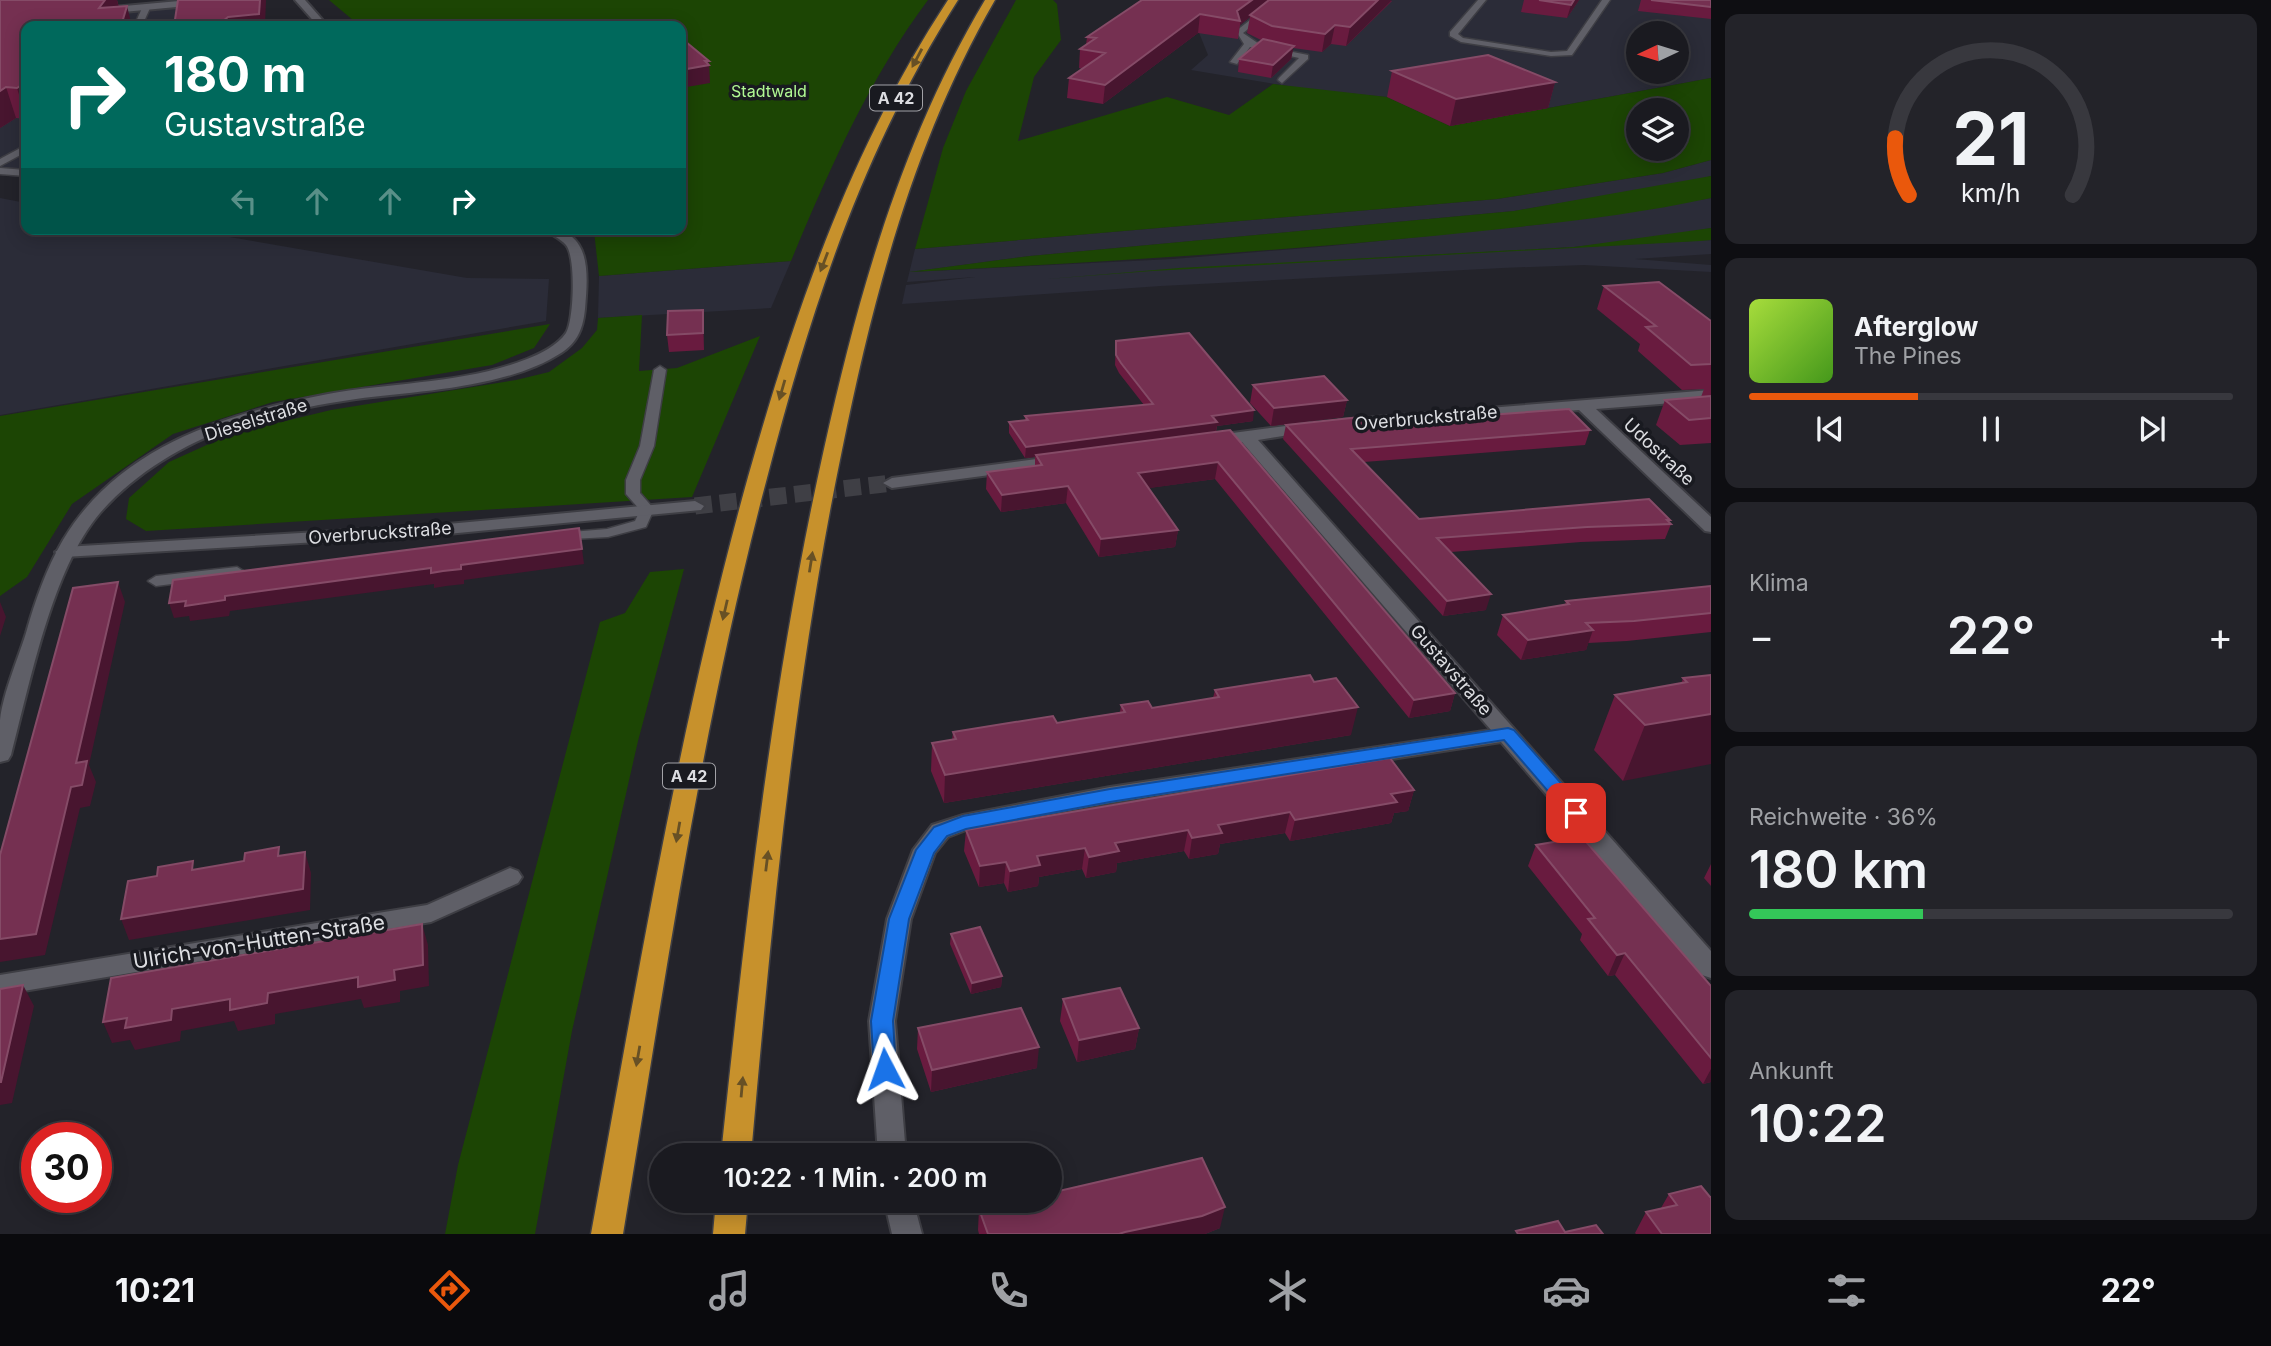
<!DOCTYPE html>
<html lang="de">
<head>
<meta charset="utf-8">
<style>
  body { margin:0; font-family:Inter,sans-serif; background:#232329; color:#f1f3f6; height:100vh; display:flex; flex-direction:column; font-size:26px; white-space:nowrap }
  * { box-sizing:border-box; margin:0 }
  p { font-size:23px; color:#9fa1a5 }
  .icon { flex:none; width:38px; height:38px; fill:none; stroke:currentColor; stroke-width:2; stroke-linecap:round; stroke-linejoin:round }
  .map { position:relative; flex:1; overflow:hidden }
  .side { display:flex; flex-direction:column; gap:14px; padding:14px; background:#0e0e12; width:560px }
  .side>* { flex:none }
  .guide { position:absolute; left:21px; top:21px; width:665px; height:214px; border-radius:14px; box-shadow:0 4px 18px #0003,0 0 0 2px #38383e; background:#00695c; color:#fff; overflow:hidden }
  .needle { width:46px; rotate:266deg }
  .tools { position:absolute; left:1626px; top:21px; display:grid; gap:14px }
  .tools a { display:grid; place-items:center; width:63px; height:63px; border-radius:50%; background:#1a1a20; box-shadow:0 4px 18px #0003,0 0 0 2px #38383e; font-size:35px }
  .speed { position:absolute; left:21px; top:1122px; display:flex; gap:14px; font-size:35px; font-weight:700; text-align:center }
  .speed>* { display:grid; place-content:center; width:91px; height:91px; border-radius:50%; background:#1a1a20; box-shadow:0 4px 18px #0003,0 0 0 2px #38383e; line-height:1 }
  .speed .limit { border:10px solid #d22; background:#fff; color:#111 }
  .pin { position:absolute; display:grid; place-items:center; width:60px; height:60px; color:#fff; margin:-30px; border-radius:14px; box-shadow:0 4px 10px #0006 }
  .me { position:absolute; width:77px; margin:-38px; rotate:356deg; stroke-linejoin:round; filter:drop-shadow(0 0 5px #0008) }
  .turn { display:flex; align-items:center; gap:24px; height:147px; padding:0 28px; font-size:32px }
  .turn .icon { width:91px; height:91px; stroke-width:2.5 }
  .turn b { display:block; font-size:49px; line-height:60px }
  .lanes { display:flex; align-items:center; height:66px; padding:0 28px; background:#0003; justify-content:center; gap:35px; direction:ltr }
  .lanes .off { opacity:.35 }
  .big { font-size:52px; font-weight:600; line-height:1.1 }
  .side .widget { flex:1; display:flex; flex-direction:column; justify-content:center; gap:10px; min-width:0; padding:0 24px; border-radius:14px; background:#232329 }
  .side .dial { align-items:center; gap:0 }
  .dial svg { height:182px; overflow:visible; fill:none; stroke:#38383e; stroke-width:7; stroke-linecap:round; text-anchor:middle }
  .dial text { fill:#f1f3f6; stroke:none }
  .song { display:flex; align-items:center; gap:21px }
  .cover { width:84px; height:84px; border-radius:10px; background:linear-gradient(135deg,hsl(80 70% 55%),hsl(100 70% 35%)) }
  .played { height:7px; border-radius:4px; background:linear-gradient(90deg,#ea580c 35%,#38383e 35%) }
  .keys { display:flex; justify-content:space-around; direction:ltr }
  .heat { display:flex; justify-content:space-between; align-items:center; font-size:38px; direction:ltr }
  .charge { height:10px; border-radius:5px; background:linear-gradient(90deg,#34c759 36%,#38383e 0) }
  .trip { position:absolute; left:649px; top:1143px; width:413px; height:70px; border-radius:35px; background:#1a1a20; box-shadow:0 4px 18px #0003,0 0 0 2px #38383e; font-weight:600; line-height:70px; text-align:center }
  .tabs { display:flex; height:112px; justify-content:space-around; align-items:center; background:#0a0a0d; color:#9fa1a5 }
  .tabs .icon { width:49px; height:49px }
  .tabs .on { color:#ea580c }
  .tabs b { font-size:32px; color:#f1f3f6 }
  main { display:flex; flex:1; min-height:0 }
  .map>svg:first-child { display:block }
</style>
</head>
<body>
<main>
<div class="map">
<svg width="1711" height="1234" viewBox="0 0 1711 1234">
  <rect width="100%" height="100%" fill="#23232a"/>
  <!-- built -->
  <path fill="#2b2c38" fill-rule="evenodd" d="M1186 0H1658L1711 5V78L1450 126 1387 97 1304 89 1191 70 1208 55ZM1638 33H1676V72H1638Z
    M180 6 182 26H26V178L0 175V19Z
    M1711 160V176L1687 182 1514 211 1030 256 910 272 1173 259 1331 246 1544 224 1711 198V228L1660 237 1574 247 1155 270 1711 240V254L1635 259 1711 265V272L1584 265 1502 268 1161 286 902 304 906 285 975 277 907 282 915 249 1497 199 1663 173Z
    M0 198 26 203V229H183L467 278 549 279 546 321 0 415Z
    M791 261 771 308 598 318 599 276Z"/>
  <!-- green -->
  <path fill="#1c4504" fill-rule="evenodd" d="M329 0H928C869 79 829 170 791 261L599 276 594 231 589 229H681V26H360Z
    M1016 0H1053L1057 4 1061 40 1034 77 1018 141 1167 97 1229 115 1273 84 1387 97 1450 126 1711 78V160L1663 173 1497 199 915 249 943 148 966 91ZM1638 110H1676V149H1638Z
    M1711 176V198C1619 218 1526 226 1433 236 1258 253 1084 263 909 272L1030 256 1514 211Z
    M1711 228V240L1700 241 1152 271 1047 279 1179 268 1574 247Z
    M642 315 639 371 677 368 760 336 692 497 146 531 126 519 129 498 169 462 231 434 331 410 516 380 549 372 582 348 597 330 598 318Z
    M550 324 534 348 492 365 273 402 173 434 72 504 27 577 0 596V416Z
    M684 569 638 741 572 1031 535 1234H445L458 1165 600 622 625 613 650 572Z"/>
  <g fill="none" stroke-linecap="round" stroke-linejoin="round">
    <!-- minor-tunnel -->
    <path stroke="#3f3f45" stroke-width="17" stroke-dasharray="17 8" stroke-linecap="butt" d="M695 506 892 483"/>
    <!-- service casing -->
    <g stroke="#3e3e44" stroke-width="3">
      <path id="service" d="M1276 0H1285L1243 33 1262 46 1308 55V59L1282 83 1278 80 1279 78 1299 58 1250 47 1237 64 1230 62 1244 44 1236 31Z
        M1478 0H1486L1458 34 1463 38 1551 52 1567 51 1602 0H1610L1572 55 1551 56 1461 42 1450 36V32Z
        M143 6 150 8 142 26H134Z
        M26 145V152L0 166V159Z
        M0 168 26 170V176L0 174Z
        M660 366 666 370 654 446 640 480V493L654 509 646 527 608 537 554 540 552 537 554 534 559 533 607 529 635 521 640 510 626 494V480L640 446 654 370Z
        M237 567 245 572 242 575 156 586 148 581 156 576Z"/>
    </g>
    <!-- minor casing -->
    <g stroke="#3e3e44" stroke-width="4">
      <path id="minor" d="M190 0H224L219 3 102 14 97 11 102 8Z
        M1711 390V400L1596 409 1711 517V532L1705 531 1579 410 1339 430 1331 425 1339 420Z
        M1309 423 1315 425 1317 428 1315 431 1258 440 1711 951V978L1702 975 1501 742 1110 803 966 830 948 837 935 853 911 919 895 1021 906 1155H878L869 1021 887 919 913 850 932 825 963 815 1110 787 1491 730 1242 442 1210 446 1202 441 1210 436Z
        M1059 456 1065 457 1067 461 1065 465 892 488 883 483 892 478Z
        M695 501 704 506 701 510 437 535 64 557 55 552 64 547 437 525Z
        M510 868 518 871 522 877 518 883 431 922 0 995V975L427 905Z
        M884 1200H913L922 1234H892Z"/>
    </g>
    <!-- tertiary casing -->
    <g stroke="#3e3e44" stroke-width="4">
      <path id="tertiary" d="M295 0H305L328 26H318Z
        M545 229C592 229 588 274 585 309 583 328 578 342 561 353 507 388 419 391 356 399 314 405 271 414 232 427 183 444 134 474 100 513 52 569 30 683 11 755L8 760 0 762C0 748 0 734 0 720 3 693 18 659 26 633 35 601 46 569 63 540 119 446 227 413 328 394 394 382 464 384 527 359 540 354 557 346 566 333 574 320 576 257 566 245 560 238 551 235 545 229Z"/>
    </g>
    <!-- motorway casing -->
    <g stroke="#3e3e44" stroke-width="3">
      <path id="motorway" d="M948 0H958C863 149 811 308 767 478 701 726 665 981 623 1234H591C637 981 679 725 748 477 796 308 851 148 948 0Z
        M985 0H995C914 140 874 293 842 450 794 682 772 919 751 1155H721C746 919 772 682 824 449 859 292 902 139 985 0Z
        M716 1200H748L745 1234H713Z"/>
    </g>
    <!-- service -->
    <use href="#service" fill="#5f5f67" fill-rule="evenodd"/>
    <!-- minor -->
    <use href="#minor" fill="#5f5f67" fill-rule="evenodd"/>
    <!-- tertiary -->
    <use href="#tertiary" fill="#5f5f67" fill-rule="evenodd"/>
    <!-- motorway -->
    <use href="#motorway" fill="#c7912c" fill-rule="evenodd"/>
  </g>
  <!-- wall -->
  <path fill="#691b3f" d="M0 0H117L119 7 26 26V119L16 118 0 128Z
    M1142 0 1392 1 1346 46 1331 44 1322 52 1293 48 1291 59 1271 78 1238 72 1239 59 1261 40 1247 33 1250 17 1240 25 1238 39 1198 33 1103 104 1067 98 1069 78 1082 69 1079 68 1080 49 1086 45 1087 37Z
    M1524 0H1579L1567 18 1521 12Z
    M1641 0H1711V19L1638 11Z
    M1392 71 1555 82 1548 108 1450 126 1387 97Z
    M1604 286 1711 321V443L1680 445 1656 425 1665 400 1701 397 1704 389 1682 390 1638 351 1640 344 1597 309Z
    M703 310 704 350 669 352 667 335Z
    M1116 341 1253 421 1217 426 1216 432 1455 693 1450 711 1409 718 1215 479 1148 488 1178 530 1175 547 1099 557 1066 503 1001 512 986 489 987 472 1035 466V457L1025 458 1009 433V422L1025 420V416L1144 405 1119 373 1115 365Z
    M1253 385 1347 400 1343 417 1271 426 1250 403Z
    M1367 424 1590 430 1585 445 1364 462 1419 519 1669 522 1671 524 1665 539 1581 542 1451 552 1486 610 1443 616 1283 439 1286 425Z
    M1711 586V632L1627 641 1588 643 1586 650 1521 660 1497 635 1503 615 1565 605 1566 601Z
    M1711 675 1623 781 1594 750 1615 695 1681 684 1683 678Z
    M1215 690 1351 735 944 803 931 771 932 743 952 740 953 732 1057 723 1120 712 1121 705 1152 708 1213 698Z
    M1414 790 1408 811 1394 813 1391 823 1290 841 1285 833 1220 844 1218 854 1189 859 1184 851 1117 863 1116 872 1086 878 1082 869 1039 877 1038 886 1008 892 1004 883 979 887 964 851 966 830Z
    M1536 845 1711 986V1082L1703 1084 1615 975 1608 976 1580 940 1582 934 1528 866Z
    M1711 864V886L1704 878Z
    M951 934 1002 976 1001 987 971 994 950 944Z
    M1063 999 1139 1028 1135 1049 1077 1062 1060 1021Z
    M918 1028 1037 1068 931 1092 917 1049Z
    M1669 1194 1711 1234H1636L1635 1233 1646 1212 1661 1208Z
    M979 1209 1220 1228 1205 1234H979L978 1230Z"/>
  <!-- shaded-wall -->
  <path fill="#48152f" d="M105 0H117L121 16 99 8Z
    M260 0H266L265 26H217L228 17Z
    M1252 0H1273L1250 15V17L1240 25V21L1237 11Z
    M1378 0H1392L1346 46 1350 27Z
    M1574 0H1579L1567 18 1571 5Z
    M127 6 132 26H121Z
    M1200 14 1198 33 1103 104 1105 85Z
    M1335 25 1331 44 1322 52 1325 34Z
    M1294 46 1291 59 1271 78 1273 65Z
    M705 61H709L710 83 681 88V70Z
    M26 82V118L17 88Z
    M1555 82 1548 108 1450 126 1456 99Z
    M6 87 16 118 0 128V91Z
    M1347 400 1343 417 1271 426 1274 408Z
    M1254 410 1253 421 1217 426 1215 433 1025 458 1026 447 1212 416Z
    M1218 462 1215 479 1136 490 1138 473Z
    M1068 486 1066 503 1001 512 1002 495Z
    M1178 530 1175 547 1099 557 1101 539Z
    M582 549 584 564 464 580V584L446 586 434 588V584L230 611 229 616 190 621 189 616 174 618 169 603Z
    M118 582 125 602 89 765 96 782 90 806 80 808 45 955 0 962V939L76 763Z
    M1491 594 1486 610 1443 616 1447 601Z
    M0 602 6 617 0 636Z
    M1593 630 1586 650 1521 660 1528 640Z
    M1455 693 1450 711 1409 718 1414 700Z
    M1358 707 1351 735 944 803 945 775Z
    M1711 714V764L1623 781 1645 725Z
    M1414 790 1408 811 1394 813 1391 823 1290 841 1295 820 1391 794Z
    M1290 812 1285 833 1220 844 1218 854 1189 859 1192 838 1218 825Z
    M1188 830 1184 851 1117 863 1116 872 1086 878 1089 857 1115 843Z
    M1085 848 1082 869 1039 877 1038 886 1008 892 1010 871 1037 856Z
    M305 852 311 873 310 910 129 940 121 919Z
    M1006 862 1004 883 979 887 980 866Z
    M422 924 428 945 429 986 400 991V1002L364 1008 361 999 275 1014V1024L238 1031 234 1021 181 1031 180 1041 135 1050 130 1040 112 1043 103 1022 394 970Z
    M1625 953 1615 975 1608 976 1617 955Z
    M1002 976 1001 987 971 994 972 983Z
    M23 985 34 1006 12 1103 0 1105V1082Z
    M1139 1028 1135 1049 1077 1062 1079 1040Z
    M1039 1047 1037 1068 931 1092 932 1070Z
    M1711 1069V1082L1703 1084Z
    M1225 1207 1220 1228 1205 1234H1119Z"/>
  <!-- building -->
  <path fill="#753051" stroke="#854b67" stroke-width="2" d="M0 0H105L99 8 127 6 121 26H26V82L17 88 6 87 0 91Z
    M178 0H260L259 14 228 17 217 26H174Z
    M1142 0H1252L1237 11 1240 21 1200 14 1105 85 1069 78 1105 53 1080 49 1096 38 1087 37Z
    M1269 0H1378L1350 27 1335 25 1325 34 1272 26 1250 15Z
    M1539 0H1574L1571 5Z
    M1651 0H1711V7Z
    M1263 39 1294 46 1273 65 1239 59Z
    M681 42H686L709 61H705L709 65 681 70Z
    M1488 55 1555 82 1456 99 1392 71Z
    M1659 282 1711 321V364L1691 365 1646 327 1656 326 1604 286Z
    M703 310V333L667 335 668 311Z
    M1189 333 1254 410 1212 416 1217 422 1026 447 1009 422 1028 420 1025 416 1153 404 1121 363 1116 355V341Z
    M1324 376 1347 400 1274 408 1253 385Z
    M1711 396V418L1689 420 1665 400Z
    M1569 409 1590 430 1351 449 1419 519 1649 499 1670 520H1667L1671 524 1587 527 1437 538 1491 594 1447 601 1286 425 1360 417 1367 424Z
    M1230 430 1455 693 1414 700 1218 462 1138 473 1178 530 1101 539 1068 486 1002 495 987 472 1042 465 1036 455Z
    M579 528 582 549 461 565V569L443 571 431 573V568L225 596V600L185 606 186 601 169 603 173 580Z
    M118 582 76 763 87 761 82 785 71 787 36 934 0 939V855L73 588Z
    M1711 586V613L1634 621 1586 623 1593 630 1528 640 1503 615 1569 604 1566 601Z
    M1310 675 1314 682 1336 678 1358 707 945 775 932 743 956 739 953 732 1053 716 1057 723 1080 719 1125 712 1121 705 1148 701 1152 708 1219 697 1215 690Z
    M1711 675V714L1645 725 1615 695 1687 682 1683 678Z
    M1390 758 1414 790 1391 794 1397 802 1295 820 1290 812 1218 825 1222 833 1192 838 1188 830 1115 843 1119 851 1089 857 1085 848 1037 856 1040 865 1010 871 1006 862 980 866 966 830Z
    M1582 837 1711 986V1058L1625 953 1617 955 1588 919 1595 918 1536 845Z
    M279 847 278 856 305 852 303 889 121 919 128 881 157 876 158 867 193 861 192 870 244 861 245 853Z
    M422 924 423 965 394 970 395 980 358 987V977L268 993 267 1003 230 1010V999L172 1009 171 1020 125 1028 127 1018 103 1022 111 978Z
    M980 927 1002 976 972 983 951 934Z
    M23 985 1 1082H0V989Z
    M1120 988 1139 1028 1079 1040 1063 999Z
    M1021 1008 1039 1047 932 1070 918 1028Z
    M1202 1158 1225 1207 1202 1216 1125 1232 1119 1234H988L979 1209 1016 1200H1050V1193Z
    M1701 1186 1710 1197H1711V1234H1662L1646 1212 1677 1205 1669 1194Z
    M1558 1221 1565 1232 1596 1225 1603 1234H1518L1516 1231Z"/>
  <!-- one-way arrows -->
  <defs><path id="oneway-solid" d="M-6-.8H1V-3.2L6.5 0L1 3.2V.8H-6Z" transform="scale(1.75)"/></defs>
  <g fill="#675025">
    <use href="#oneway-solid" transform="translate(917 58) rotate(118)"/>
    <use href="#oneway-solid" transform="translate(824 262) rotate(111)"/>
    <use href="#oneway-solid" transform="translate(782 390) rotate(106)"/>
    <use href="#oneway-solid" transform="translate(811 562) rotate(-81)"/>
    <use href="#oneway-solid" transform="translate(725 610) rotate(103)"/>
    <use href="#oneway-solid" transform="translate(678 832) rotate(100)"/>
    <use href="#oneway-solid" transform="translate(767 861) rotate(-83)"/>
    <use href="#oneway-solid" transform="translate(638 1056) rotate(100)"/>
    <use href="#oneway-solid" transform="translate(742 1087) rotate(-85)"/>
  </g>
  <!-- route -->
  <path fill="#1a73e8" stroke="#114b97" stroke-width="2" d="M1508 728 1514 730 1583 808 1586 813 1583 817H1570L1504 740 1110 802 966 829 947 836 934 853 909 919 893 1021 896 1069 893 1075 885 1078 877 1075 874 1069 871 1021 889 919 916 850 934 827 963 816 1110 789Z"/>
  <g text-anchor="middle" stroke-width="7" stroke-linejoin="round" paint-order="stroke">
    <!-- far-park labels -->
    <g font-size="16" fill="#b1f994" stroke="#191a20">
      <text x="769" y="97">Stadtwald</text>
    </g>
    <!-- shield labels -->
    <g fill="#191a20" stroke="#a2a2a7" stroke-width="2">
      <rect x="870" y="85.5" width="52" height="25" rx="5"/>
      <rect x="663" y="763.5" width="52" height="25" rx="5"/>
    </g>
    <g font-size="16" font-weight="bold" fill="#dcdde1">
      <text x="896" y="104">A 42</text>
      <text x="689" y="782">A 42</text>
    </g>
    <!-- street labels -->
    <g font-size="18" fill="#dcdde1" stroke="#191a20">
      <text transform="translate(1426 418) rotate(-5)" y="6">Overbruckstraße</text>
      <text transform="translate(256 420) rotate(-17)" y="6">Dieselstraße</text>
      <text transform="translate(1659 452) rotate(43)" y="6">Udostraße</text>
      <text transform="translate(380 533) rotate(-4)" y="6">Overbruckstraße</text>
      <text transform="translate(1451 670) rotate(49)" y="6">Gustavstraße</text>
    </g>
    <!-- near-street labels -->
    <g font-size="21" fill="#dcdde1" stroke="#191a20">
      <text transform="translate(259 942) rotate(-9)" y="7">Ulrich-von-Hutten-Straße</text>
    </g>
  </g>
</svg>
<div class="tools">
<a><svg class="needle" viewBox="-14 -14 28 28"><path d="M0-13l5 13h-10z" fill="#e53935"/><path d="M0 13l5-13h-10z" fill="#9fa1a5"/></svg></a>
<a><svg class="icon" aria-label="layers" viewBox="0 0 24 24"><path d="M12 4l9 5-9 5-9-5zM3 14l9 5 9-5"/></svg></a>
</div>
<div class="speed"><div class="limit">30</div></div>
<div class="pin" style="left:1576px;top:813px;background:#d93025"><svg class="icon" aria-label="arrive" viewBox="0 0 24 24"><path d="M6 21V4h12l-3 4 3 4H6"/></svg></div>
<svg class="me" style="left:885px;top:1069px" viewBox="-20 -20 40 40"><path d="M0-17L14 15 0 8-14 15z" fill="#1a73e8" stroke="#fff" stroke-width="4"/></svg>
<div class="trip">10:22 · 1 Min. · 200 m</div>
<div class="guide">
<div class="turn"><svg class="icon" aria-label="right" viewBox="0 0 24 24"><path d="M7 20v-9h11M14 6l5 5-5 5"/></svg><div><b>180 m</b>Gustavstraße</div></div>
<div class="lanes"><svg class="icon off" aria-label="left" viewBox="0 0 24 24"><path d="M17 20v-9H6M10 6l-5 5 5 5"/></svg><svg class="icon off" aria-label="ahead" viewBox="0 0 24 24"><path d="M12 20V5M6 11l6-6 6 6"/></svg><svg class="icon off" aria-label="ahead" viewBox="0 0 24 24"><path d="M12 20V5M6 11l6-6 6 6"/></svg><svg class="icon" aria-label="right" viewBox="0 0 24 24"><path d="M7 20v-9h11M14 6l5 5-5 5"/></svg></div>
</div>
</div>
<section class="side">
<div class="widget dial"><svg viewBox="0 0 100 80">
<path d="M14 69A42 42 0 1 1 86 69"/>
<path d="M14 69A42 42 0 0 1 8 44" stroke="#ea580c"/>
<text x="50" y="56" font-size="32" font-weight="700">21</text>
<text x="50" y="72" font-size="11">km/h</text>
</svg></div>
<div class="widget">
<div class="song"><i class="cover"></i><div><b>Afterglow</b><p>The Pines</p></div></div>
<div class="played"></div>
<div class="keys"><svg class="icon" aria-label="previous" viewBox="0 0 24 24"><path d="M18 5L8 12l10 7zM5 5v14"/></svg><svg class="icon" aria-label="pause" viewBox="0 0 24 24"><path d="M8 5v14M16 5v14"/></svg><svg class="icon" aria-label="next" viewBox="0 0 24 24"><path d="M6 5l10 7-10 7zM19 5v14"/></svg></div>
</div>
<div class="widget"><p>Klima</p>
<div class="heat"><a>−</a><b class="big">22°</b><a>+</a></div>
</div>
<div class="widget"><p>Reichweite · 36%</p><b class="big">180 km</b><div class="charge"></div></div>
<div class="widget"><p>Ankunft</p><b class="big">10:22</b></div>
</section>
</main>
<nav class="tabs">
<b>10:21</b>
<svg class="icon on" aria-label="directions" viewBox="0 0 24 24"><path d="M12 3l9 9-9 9-9-9zM9 14v-3h6M13 9l2 2-2 2"/></svg>
<svg class="icon" aria-label="music" viewBox="0 0 24 24"><path d="M9 18V5l10-2v13"/><circle cx="6" cy="18" r="3"/><circle cx="16" cy="16" r="3"/></svg>
<svg class="icon" aria-label="phone" viewBox="0 0 24 24"><path d="M5 4h4l2 5-3 2q2 4 5 5l2-3 5 2v4C11 20 4 13 5 4z"/></svg>
<svg class="icon" aria-label="climate" viewBox="0 0 24 24"><path d="M12 3v18M4 7l16 10M4 17L20 7"/></svg>
<svg class="icon" aria-label="car" viewBox="0 0 24 24"><path d="M5 17H2v-5l4-1 3-4h7l3 4 3 1v5h-3M9 17h6M6 11h13"/><circle cx="7" cy="17" r="2"/><circle cx="17" cy="17" r="2"/></svg>
<svg class="icon" aria-label="filters" viewBox="0 0 24 24"><path d="M4 7h16M4 17h16"/><circle cx="9" cy="7" r="2"/><circle cx="15" cy="17" r="2"/></svg>
<b>22°</b>
</nav>
</body>
</html>
